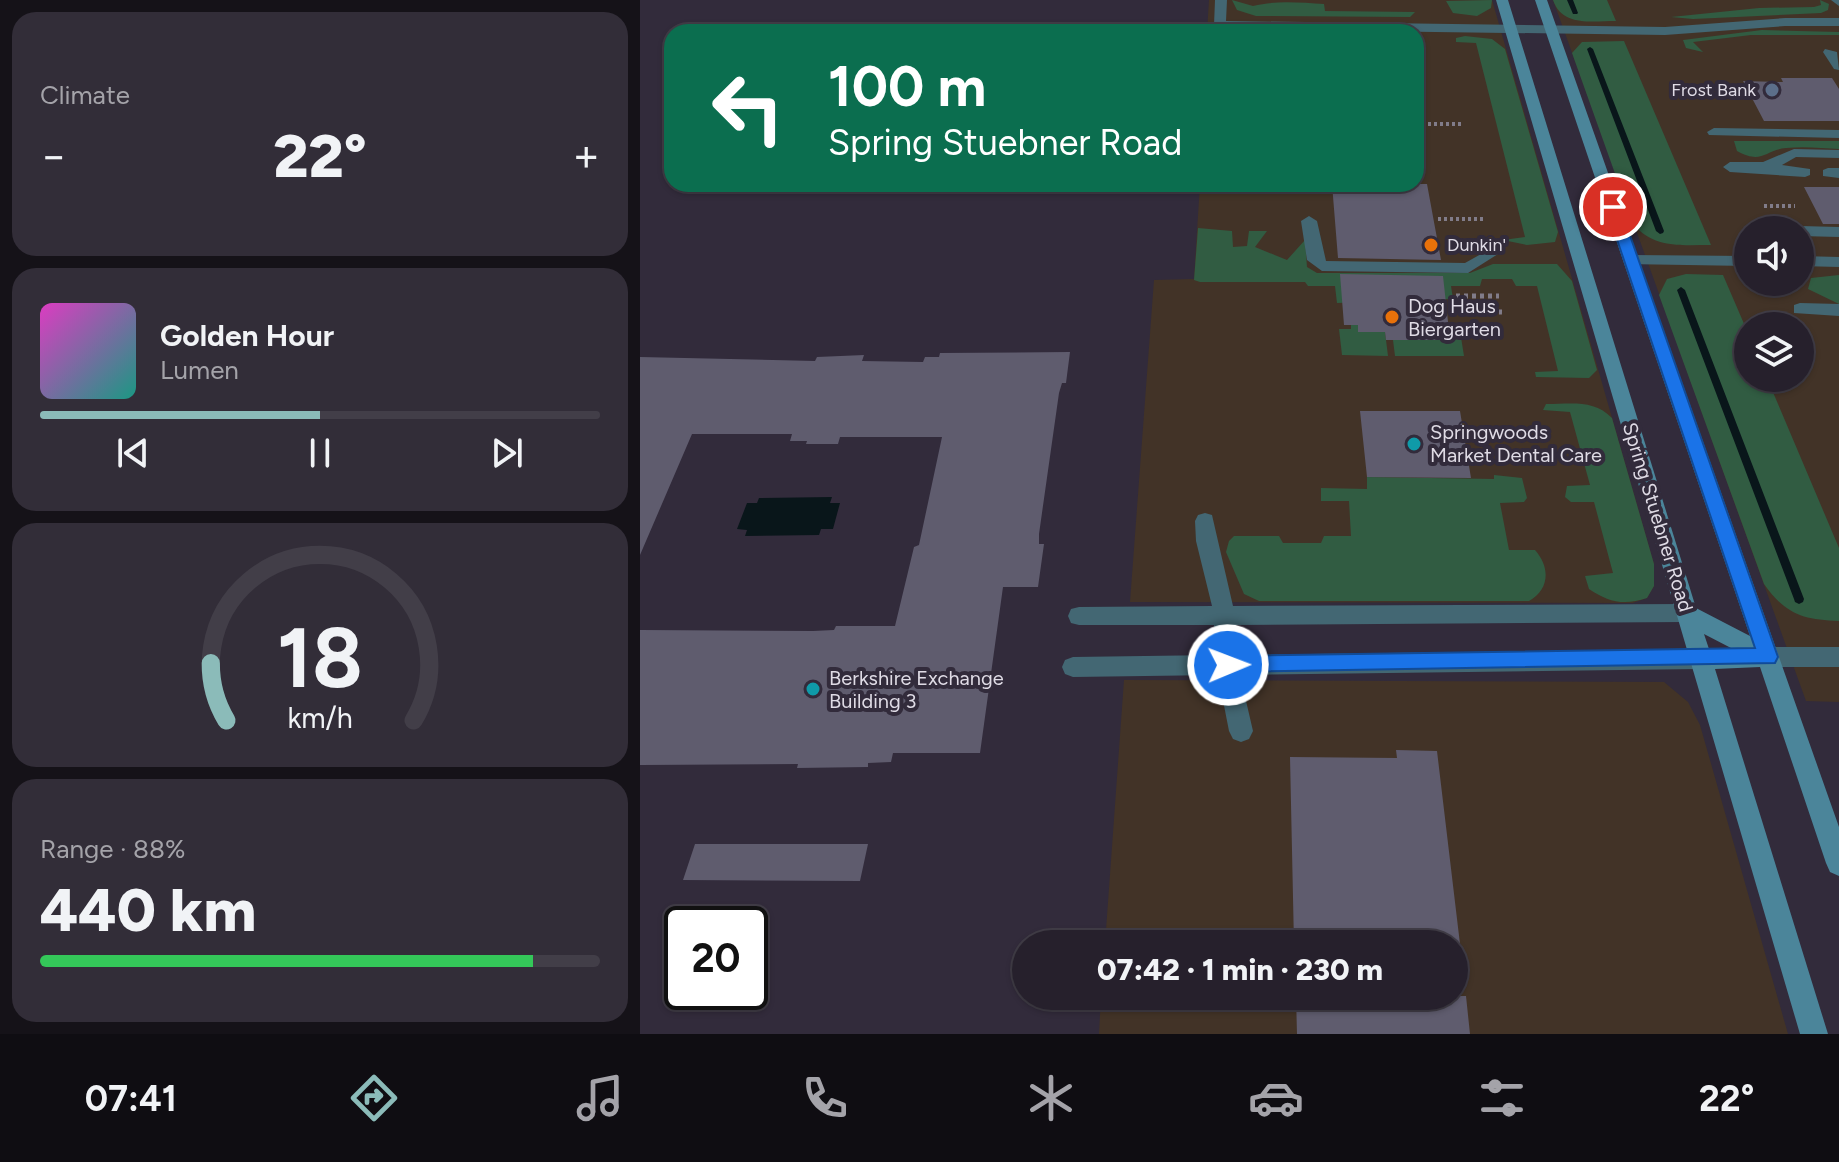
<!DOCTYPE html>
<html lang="en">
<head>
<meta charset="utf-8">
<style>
  body { margin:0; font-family:Figtree,sans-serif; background:#322d38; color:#f1f3f6; height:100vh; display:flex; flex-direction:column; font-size:30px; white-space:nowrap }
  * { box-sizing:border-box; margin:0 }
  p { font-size:26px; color:#a4a3a9 }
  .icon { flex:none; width:44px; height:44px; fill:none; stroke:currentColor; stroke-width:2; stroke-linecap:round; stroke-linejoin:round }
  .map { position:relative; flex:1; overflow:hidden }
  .details { display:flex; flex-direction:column; gap:12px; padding:12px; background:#151218; width:640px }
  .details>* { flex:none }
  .hud { position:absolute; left:24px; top:24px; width:760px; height:168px; border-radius:24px; box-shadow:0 2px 6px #0004,0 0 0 2px #423e48; background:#0b6e4f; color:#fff; overflow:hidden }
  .buttons { position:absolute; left:1094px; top:216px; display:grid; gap:16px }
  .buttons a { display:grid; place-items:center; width:80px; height:80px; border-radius:50%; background:#26202c; box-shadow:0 2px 6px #0004,0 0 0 2px #423e48; font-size:40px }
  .speed { position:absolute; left:24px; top:906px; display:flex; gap:16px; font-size:40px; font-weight:700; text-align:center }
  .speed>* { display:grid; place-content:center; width:104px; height:104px; border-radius:50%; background:#26202c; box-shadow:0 2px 6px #0004,0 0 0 2px #423e48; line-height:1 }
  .speed .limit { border:4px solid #111; border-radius:12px; background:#fff; color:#111 }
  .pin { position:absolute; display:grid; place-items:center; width:68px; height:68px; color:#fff; margin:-34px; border:4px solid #fff; border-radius:50%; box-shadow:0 2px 8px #0007 }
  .me { position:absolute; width:88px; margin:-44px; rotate:89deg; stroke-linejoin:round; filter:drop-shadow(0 0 6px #0008) }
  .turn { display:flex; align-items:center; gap:28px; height:168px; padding:0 32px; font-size:36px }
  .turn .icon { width:104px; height:104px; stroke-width:2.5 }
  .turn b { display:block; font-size:56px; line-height:68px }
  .big { font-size:60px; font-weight:800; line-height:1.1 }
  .details .tile { flex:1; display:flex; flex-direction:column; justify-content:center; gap:12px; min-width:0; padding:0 28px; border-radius:24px; background:#322d38 }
  .details .dial { align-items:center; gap:0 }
  .dial svg { height:208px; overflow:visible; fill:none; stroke:#423e48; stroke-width:7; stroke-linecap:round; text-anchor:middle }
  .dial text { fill:#f1f3f6; stroke:none }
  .song { display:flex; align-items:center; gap:24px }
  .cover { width:96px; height:96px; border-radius:12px; background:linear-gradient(135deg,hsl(310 70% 55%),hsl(170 70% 35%)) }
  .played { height:8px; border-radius:4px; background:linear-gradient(90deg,#8bbbb9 50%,#423e48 50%) }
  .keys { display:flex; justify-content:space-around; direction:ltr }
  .heat { display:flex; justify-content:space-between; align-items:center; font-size:44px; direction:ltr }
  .charge { height:12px; border-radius:6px; background:linear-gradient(90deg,#34c759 88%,#423e48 0) }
  .trip { position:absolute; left:372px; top:930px; width:456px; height:80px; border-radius:40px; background:#26202c; box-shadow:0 2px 6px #0004,0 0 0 2px #423e48; font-weight:800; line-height:80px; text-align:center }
  .tabs { display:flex; height:128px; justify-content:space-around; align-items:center; background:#0f0d12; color:#a4a3a9 }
  .tabs .icon { width:56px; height:56px }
  .tabs .current { color:#8bbbb9 }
  .tabs b { font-size:36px; color:#f1f3f6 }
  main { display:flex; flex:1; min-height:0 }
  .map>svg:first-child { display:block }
</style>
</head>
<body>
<main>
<section class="details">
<div class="tile"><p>Climate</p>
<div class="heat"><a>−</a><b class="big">22°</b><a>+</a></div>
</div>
<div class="tile">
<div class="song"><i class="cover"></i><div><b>Golden Hour</b><p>Lumen</p></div></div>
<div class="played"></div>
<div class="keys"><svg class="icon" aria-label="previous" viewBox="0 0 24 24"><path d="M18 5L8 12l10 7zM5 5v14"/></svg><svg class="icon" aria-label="pause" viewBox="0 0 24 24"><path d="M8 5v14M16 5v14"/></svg><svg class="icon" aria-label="next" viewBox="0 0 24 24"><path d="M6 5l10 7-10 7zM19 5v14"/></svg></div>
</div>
<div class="tile dial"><svg viewBox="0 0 100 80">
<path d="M14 69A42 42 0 1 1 86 69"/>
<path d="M14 69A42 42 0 0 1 8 47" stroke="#8bbbb9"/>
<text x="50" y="56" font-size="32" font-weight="700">18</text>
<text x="50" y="72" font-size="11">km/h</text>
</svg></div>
<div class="tile"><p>Range · 88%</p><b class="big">440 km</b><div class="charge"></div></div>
</section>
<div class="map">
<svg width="1199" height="1034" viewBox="0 0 1199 1034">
  <rect width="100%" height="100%" fill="#322b3b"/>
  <!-- commercial -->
  <path fill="#423327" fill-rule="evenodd" d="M569 0H852L1014 564V586L1007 598 993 603 490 602 514 280 554 279 560 184H776V32H567Z
    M913 0H1199V702L1166 701ZM1108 230H1160V282H1108ZM1108 326H1160V378H1108Z
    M484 680 1024 682 1048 702 1060 725 1148 1034H459L461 996H814V944H465Z"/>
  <!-- green -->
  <path fill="#315c42" d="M592 0 613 6C636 0 662 3 684 4L685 11 775 12 770 17 616 16 597 10Z
    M852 0 851 8 837 16 813 13 806 1Z
    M913 0H967L976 21C952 21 922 27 913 0Z
    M1180 0 1189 4 1188 10 1181 13 1053 19 1031 17 1119 8 1174 7 1181 5Z
    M1122 30 1199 32V35H1111L1053 42 1063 52 1046 48 1043 40Z
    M825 36 852 39 865 49 918 232 915 242 887 245 863 240 885 237 836 43 816 42V38Z
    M984 41 1071 245C1042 245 1014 249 993 224L932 53 942 42Z
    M1094 141H1199V149C1182 148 1164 146 1146 148 1125 150 1122 165 1097 151Z
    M558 228 592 231 593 247 607 246 609 231H627L615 247 647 260 665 240 667 267 677 273H830L853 264H917L932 281 957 370 949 378 896 377 895 372 918 371 897 286H876L872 279H842L840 286H811L813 299 697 303 695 286H668L665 282H560L554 280Z
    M1083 275 1108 333V378H1127L1199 548V621C1163 620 1145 614 1124 584L1019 295 1027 279 1046 274Z
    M1199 275V304L1168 289 1171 278Z
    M711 325H718L719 332H745L748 356 702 355 699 329H711Z
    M809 331H820L824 356H755L753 340H810Z
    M906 404C931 404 954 399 972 418L1014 564V586L1007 598C984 606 968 602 949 589L945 576 973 573 954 502H931L925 497 927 486 950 485 930 412 903 410Z
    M854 475 882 478 887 498 884 502 860 503 869 550H895C911 568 909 590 889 601H619L604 594 586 552 589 541 594 536H639L643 543H681L684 536H711L709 501H681V488L727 489V477L854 479Z"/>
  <!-- water -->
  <path fill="#09161a" d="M192 497 190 503H200L193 529H181L179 535 105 536 107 530 97 529 107 503H117L119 498Z"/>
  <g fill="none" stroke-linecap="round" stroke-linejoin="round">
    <!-- stream -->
    <path fill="#09161a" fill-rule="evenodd" d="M927 0H933L938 13 937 14H933Z
      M950 47 953 49 1024 231 1023 233 1020 234 1016 231 947 49Z
      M1041 287 1045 290 1164 599 1163 602 1159 604 1155 602 1154 599 1037 290Z"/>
  </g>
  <!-- building -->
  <path fill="#5f5c6e" d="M1141 78H1192L1199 89V121H1124L1103 81 1143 82Z
    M692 184H787L801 260 698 258Z
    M1164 187H1199V224H1183Z
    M700 274 803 276 810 340H746L745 332H718V325H704Z
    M430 352 426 383H422L419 393 399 534V544H404L398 587H363L340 753H253L251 762 228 763V767L157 768 158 764 0 765V630L173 631 194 630 196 626H255L274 547 279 545 302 437H200L198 444H166L167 441H150L152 434H52L0 555V357L175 361 177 357 224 355 222 361 283 362 285 357H299L300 353Z
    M720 411H820L831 478 727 477Z
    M756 750 797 751 820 944H654L650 757 757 758Z
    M55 844H228L220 881 43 880Z
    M656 996H826L830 1034H657Z"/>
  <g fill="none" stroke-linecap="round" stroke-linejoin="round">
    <!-- path-far1 -->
    <path stroke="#817c89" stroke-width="4" stroke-dasharray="3 3" stroke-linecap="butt" d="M1065 89H1089
      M782 124H821
      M1124 206H1155
      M798 219H843"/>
    <!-- path -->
    <path stroke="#817c89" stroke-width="5" stroke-dasharray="4 4" stroke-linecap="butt" d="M816 296H859
      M819 311 862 312
      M841 459 894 458"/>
    <!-- lane -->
    <path fill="#436773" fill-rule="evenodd" d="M575 0H587L586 21 1025 27 1145 18H1199V26H1145L1025 35 580 29 574 25Z
      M1191 0H1199V6Z
      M1185 49 1197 52 1199 70 1194 69 1183 52Z
      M1074 128 1199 130V138L1069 135 1067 132Z
      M1154 149 1199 150V158L1156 157 1142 165 1170 169V175L1165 177 1090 172 1083 167 1090 162H1123Z
      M1188 168H1199V178L1183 176V170Z
      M669 216 677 221 686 261 825 263 850 249 858 254 828 273 682 271 667 260 661 221Z
      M1160 226 1199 227V237L1160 236V230H1153Z
      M991 255 1108 256V266L985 264V256Z
      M1160 256 1199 257V267L1160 266Z
      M1160 303 1199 304V316L1154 313V305Z
      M565 513 572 515 593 606 1046 604 1054 606 1057 613 1054 620 1046 622 596 625 598 655 1060 649 1068 652 1071 659 1068 666 1060 669 600 675 613 731 609 739 601 742 593 739 589 731 578 675 433 677 425 674 422 667 425 660 433 657 576 655 574 625H439L431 623 428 616 431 609 439 607 572 606 556 541 555 521 558 515Z
      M1128 647H1199V667H1128L1120 664 1117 657 1120 650Z"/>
    <!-- secondary -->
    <path fill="#4b859a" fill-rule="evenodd" d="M856 0H868L1056 608 1110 636 895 0H907L1199 827V876L1190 872 1186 863 1120 667 1075 669 1188 1034H1160ZM1064 634 1091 648 1069 649Z"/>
  </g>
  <!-- route -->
  <path fill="#1a73e8" stroke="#114b97" stroke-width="2" d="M968 204 980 207 1138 657 1135 663 581 672 578 665 581 659 588 656 1115 648 966 207Z"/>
  <!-- markers -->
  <circle fill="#5c6f8a" stroke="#322b3b" stroke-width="3" cx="1132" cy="90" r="8"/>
  <g fill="#e8710a" stroke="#322b3b" stroke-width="3">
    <circle cx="791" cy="245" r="8"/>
    <circle cx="752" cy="317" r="8"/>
  </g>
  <g fill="#0f9aa8" stroke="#322b3b" stroke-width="3">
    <circle cx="774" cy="444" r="8"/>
    <circle cx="173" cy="689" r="8"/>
  </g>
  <g text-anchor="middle" stroke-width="8" stroke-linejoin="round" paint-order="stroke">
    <!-- far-poi labels -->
    <g font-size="18" fill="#dfdbe5" stroke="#322b3b" text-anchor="end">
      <text x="1116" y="96">Frost Bank</text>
      <text x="807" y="251" text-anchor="start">Dunkin'</text>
    </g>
    <!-- poi labels -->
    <g font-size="20" fill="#dfdbe5" stroke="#322b3b" text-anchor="start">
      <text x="768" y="313">Dog Haus<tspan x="768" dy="23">Biergarten</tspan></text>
      <text x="790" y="439">Springwoods<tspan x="790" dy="23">Market Dental Care</tspan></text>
      <text x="189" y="685">Berkshire Exchange<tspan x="189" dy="23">Building 3</tspan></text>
    </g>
    <!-- street labels -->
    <g font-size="20" fill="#dfdbe5" stroke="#322b3b">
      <text transform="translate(1018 517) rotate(73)" y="7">Spring Stuebner Road</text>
    </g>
  </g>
</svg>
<div class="buttons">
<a><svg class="icon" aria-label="sound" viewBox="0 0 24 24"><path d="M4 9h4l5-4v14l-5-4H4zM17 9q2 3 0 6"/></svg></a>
<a><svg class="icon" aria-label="layers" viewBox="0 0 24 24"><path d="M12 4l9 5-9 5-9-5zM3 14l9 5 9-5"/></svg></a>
</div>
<div class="speed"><div class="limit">20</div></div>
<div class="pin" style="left:973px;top:207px;background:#d93025"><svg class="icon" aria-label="arrive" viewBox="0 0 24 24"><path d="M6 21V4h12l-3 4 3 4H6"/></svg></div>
<svg class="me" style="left:588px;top:665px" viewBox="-20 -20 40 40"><circle r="17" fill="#1a73e8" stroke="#fff" stroke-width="3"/><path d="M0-11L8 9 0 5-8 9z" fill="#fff"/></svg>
<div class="trip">07:42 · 1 min · 230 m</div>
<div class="hud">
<div class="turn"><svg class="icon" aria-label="left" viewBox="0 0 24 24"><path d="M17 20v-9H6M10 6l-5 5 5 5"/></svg><div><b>100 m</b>Spring Stuebner Road</div></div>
</div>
</div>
</main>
<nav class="tabs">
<b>07:41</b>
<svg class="icon current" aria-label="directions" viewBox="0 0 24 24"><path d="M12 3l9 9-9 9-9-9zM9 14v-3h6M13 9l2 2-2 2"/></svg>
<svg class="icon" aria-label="music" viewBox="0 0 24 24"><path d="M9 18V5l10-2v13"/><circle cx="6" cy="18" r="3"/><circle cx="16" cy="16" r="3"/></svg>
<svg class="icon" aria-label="phone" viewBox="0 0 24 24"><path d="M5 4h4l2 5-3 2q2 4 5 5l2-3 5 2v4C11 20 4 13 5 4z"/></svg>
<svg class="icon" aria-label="climate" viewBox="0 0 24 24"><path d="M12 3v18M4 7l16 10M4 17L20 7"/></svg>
<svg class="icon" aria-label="car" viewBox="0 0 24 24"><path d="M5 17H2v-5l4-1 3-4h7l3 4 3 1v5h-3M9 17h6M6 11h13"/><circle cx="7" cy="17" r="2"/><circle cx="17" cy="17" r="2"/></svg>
<svg class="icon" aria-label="filters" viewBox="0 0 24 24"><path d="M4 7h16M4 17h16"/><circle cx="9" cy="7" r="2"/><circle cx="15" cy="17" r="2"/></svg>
<b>22°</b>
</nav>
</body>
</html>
